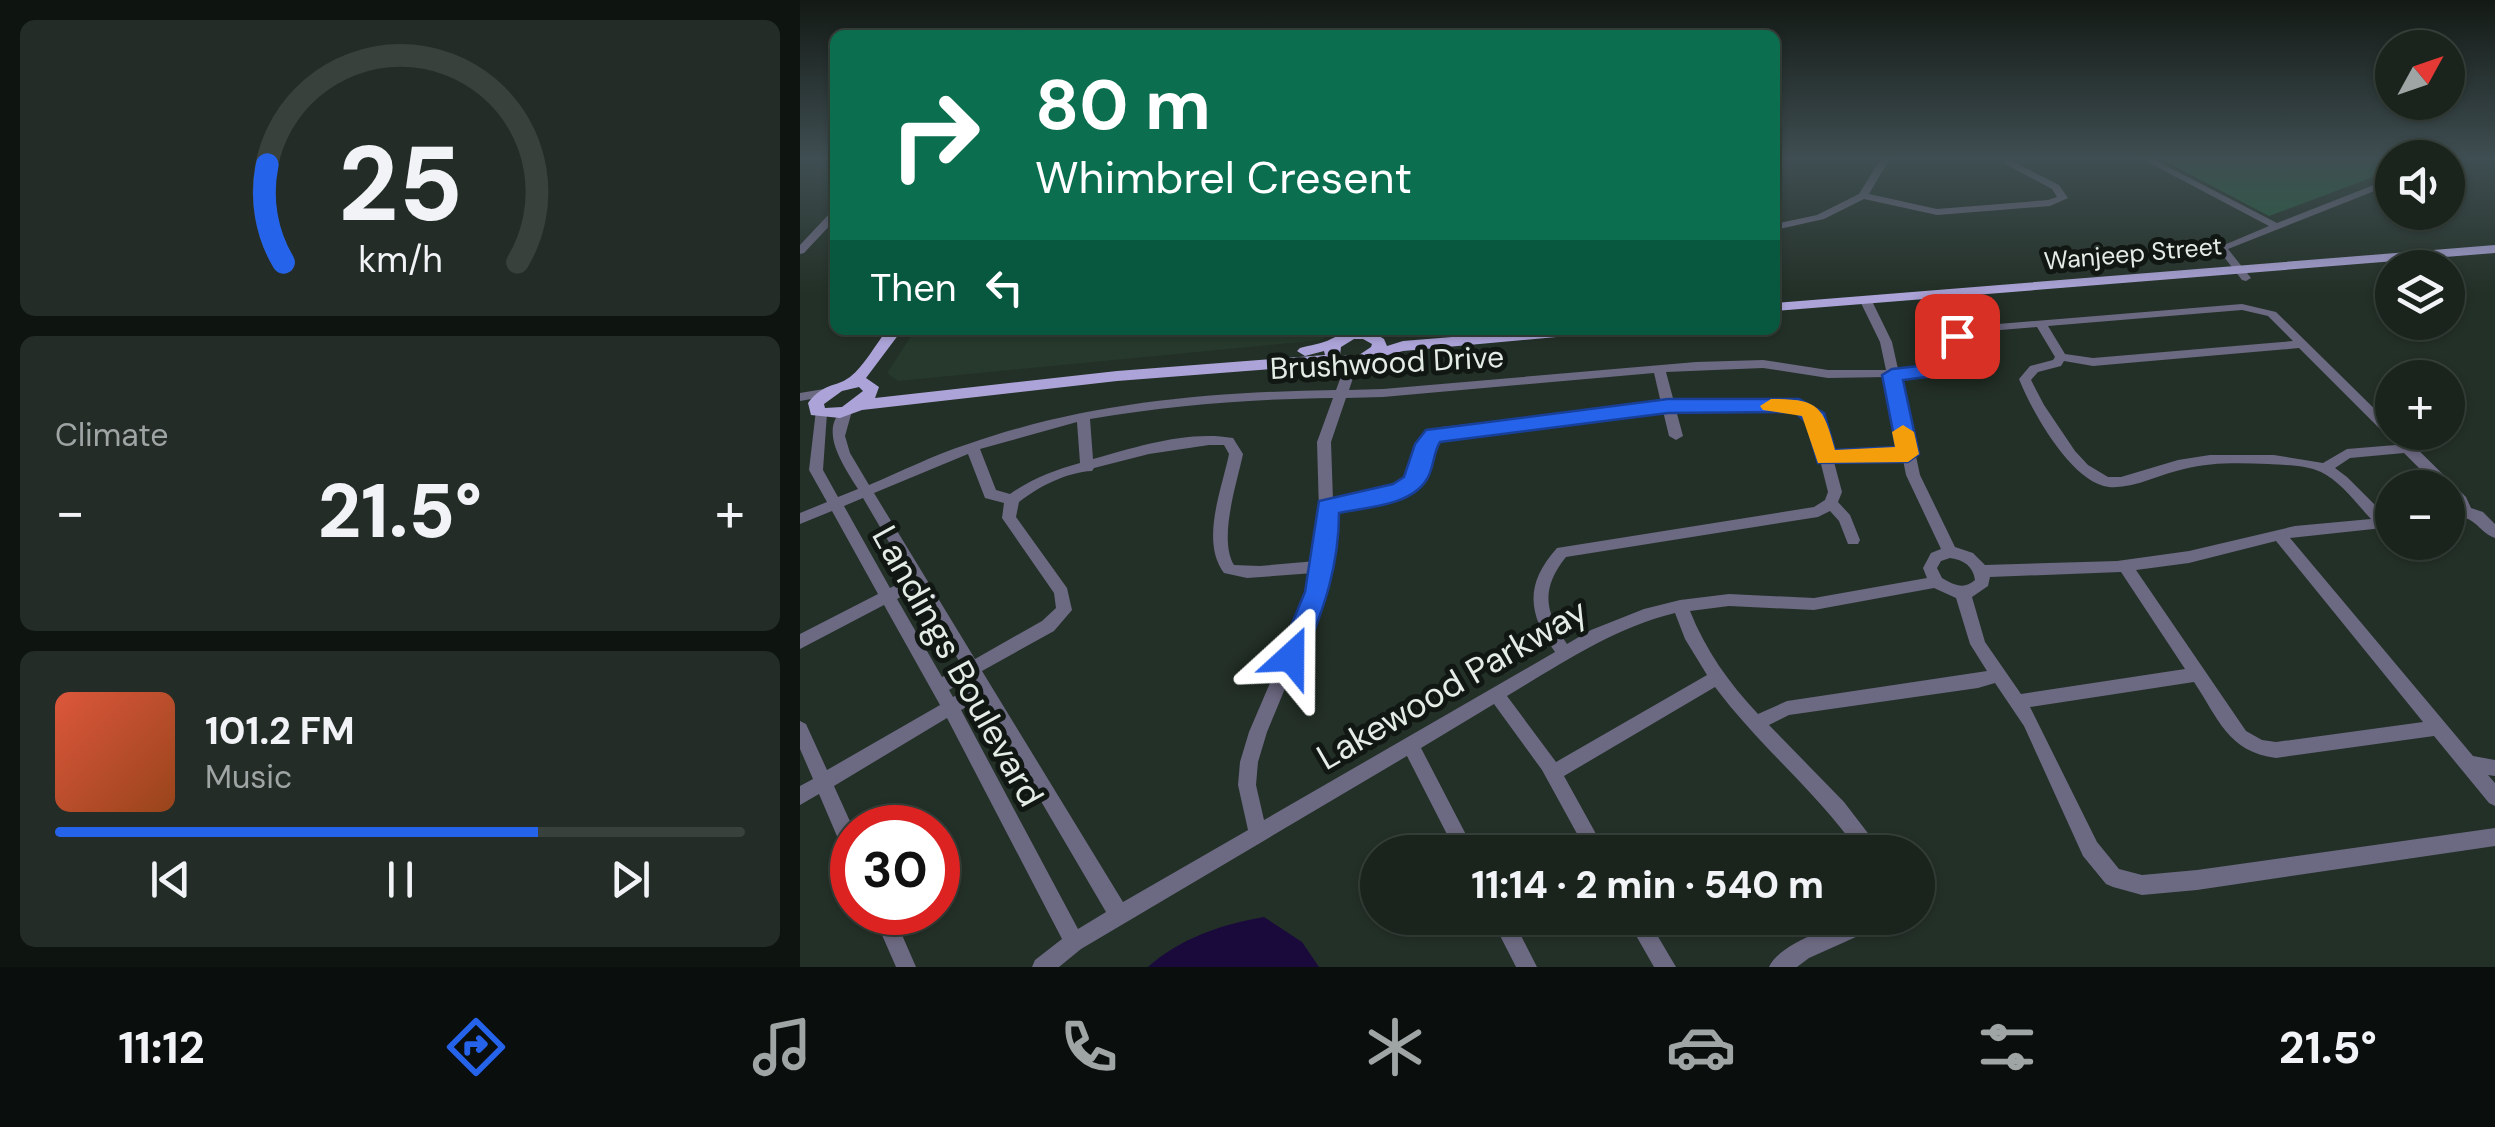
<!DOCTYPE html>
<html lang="en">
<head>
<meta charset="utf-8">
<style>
  body { margin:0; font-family:"DM Sans",sans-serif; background:#232c26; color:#f1f3f6; height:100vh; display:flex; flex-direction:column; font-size:38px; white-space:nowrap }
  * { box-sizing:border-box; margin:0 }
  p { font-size:32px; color:#9fa4a4 }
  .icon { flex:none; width:55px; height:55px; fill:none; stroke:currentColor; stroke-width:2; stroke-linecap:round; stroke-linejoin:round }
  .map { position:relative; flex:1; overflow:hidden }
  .sheet { display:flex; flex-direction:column; gap:20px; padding:20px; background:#0e1410; width:800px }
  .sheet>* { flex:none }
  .hud { position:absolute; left:30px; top:30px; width:950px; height:305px; border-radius:15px; box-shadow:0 2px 8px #0004,0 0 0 2px #38413b; background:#0b6e4f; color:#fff; overflow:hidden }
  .needle { width:65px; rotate:50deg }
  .fabs { position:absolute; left:1575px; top:30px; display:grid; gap:20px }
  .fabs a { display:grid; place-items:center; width:90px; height:90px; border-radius:50%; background:#1a241d; box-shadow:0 2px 8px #0004,0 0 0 2px #38413b; font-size:50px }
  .speed { position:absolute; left:30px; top:805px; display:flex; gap:20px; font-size:50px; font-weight:700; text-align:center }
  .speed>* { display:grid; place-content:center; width:130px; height:130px; border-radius:50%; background:#1a241d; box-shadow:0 2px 8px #0004,0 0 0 2px #38413b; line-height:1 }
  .speed .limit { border:15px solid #d22; background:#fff; color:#111 }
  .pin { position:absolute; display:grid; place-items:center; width:85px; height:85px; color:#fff; margin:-42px; border-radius:20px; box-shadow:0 5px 15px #0006 }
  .me { position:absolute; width:110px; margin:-55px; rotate:24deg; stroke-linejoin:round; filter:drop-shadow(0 0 8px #0008) }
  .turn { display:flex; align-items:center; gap:35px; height:210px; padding:0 40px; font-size:45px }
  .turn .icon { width:130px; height:130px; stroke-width:2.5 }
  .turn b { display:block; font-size:70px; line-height:85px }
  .then { display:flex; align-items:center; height:95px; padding:0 40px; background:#0003; gap:20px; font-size:38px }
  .big { font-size:75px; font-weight:800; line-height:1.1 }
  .sheet .card { flex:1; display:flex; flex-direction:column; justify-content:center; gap:15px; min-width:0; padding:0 35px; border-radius:15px; background:#232c26 }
  .sheet .dial { align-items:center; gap:0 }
  .dial svg { height:260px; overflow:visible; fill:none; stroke:#38413b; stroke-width:7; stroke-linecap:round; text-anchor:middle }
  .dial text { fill:#f1f3f6; stroke:none }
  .song { display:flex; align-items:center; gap:30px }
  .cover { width:120px; height:120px; border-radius:15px; background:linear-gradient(135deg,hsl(10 70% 55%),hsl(20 70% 35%)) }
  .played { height:10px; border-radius:5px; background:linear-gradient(90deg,#2563eb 70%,#38413b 70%) }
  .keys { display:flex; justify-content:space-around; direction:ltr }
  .heat { display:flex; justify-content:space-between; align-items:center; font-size:55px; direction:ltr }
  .trip { position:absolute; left:560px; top:835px; width:575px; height:100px; border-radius:50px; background:#1a241d; box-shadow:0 2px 8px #0004,0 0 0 2px #38413b; font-weight:800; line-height:100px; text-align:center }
  .dock { display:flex; height:160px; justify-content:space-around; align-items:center; background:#0a0e0c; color:#9fa4a4 }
  .dock .icon { width:70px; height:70px }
  .dock .selected { color:#2563eb }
  .dock b { font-size:45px; color:#f1f3f6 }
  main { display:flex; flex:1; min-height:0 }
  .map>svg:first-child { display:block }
</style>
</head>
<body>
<main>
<section class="sheet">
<div class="card dial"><svg viewBox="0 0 100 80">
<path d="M14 69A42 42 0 1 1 86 69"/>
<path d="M14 69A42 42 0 0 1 9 39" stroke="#2563eb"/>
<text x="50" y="56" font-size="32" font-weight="700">25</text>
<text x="50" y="72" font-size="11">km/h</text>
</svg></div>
<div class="card"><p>Climate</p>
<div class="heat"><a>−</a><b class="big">21.5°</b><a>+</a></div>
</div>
<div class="card">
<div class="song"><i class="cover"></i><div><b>101.2 FM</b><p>Music</p></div></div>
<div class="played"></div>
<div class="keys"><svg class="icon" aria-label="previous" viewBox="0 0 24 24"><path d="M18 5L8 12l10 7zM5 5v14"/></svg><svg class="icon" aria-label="pause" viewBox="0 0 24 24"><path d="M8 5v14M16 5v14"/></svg><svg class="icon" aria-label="next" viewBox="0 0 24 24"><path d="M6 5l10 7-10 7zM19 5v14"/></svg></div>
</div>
</section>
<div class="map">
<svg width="1695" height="967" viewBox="0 0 1695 967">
  <rect width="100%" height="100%" fill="#233027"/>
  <!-- built -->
  <path fill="#26392c" d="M115 330H538L521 340 98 381 87 373Z"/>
  <!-- green -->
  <path fill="#25613d" d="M1359 158H1592V170L1469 216Z"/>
  <!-- water -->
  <path fill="#1a0a3c" d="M464 917 502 942 519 967H348C380 938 423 924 464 917Z"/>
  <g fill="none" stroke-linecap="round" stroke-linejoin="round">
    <!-- minor -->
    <path fill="#6c6982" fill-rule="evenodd" d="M1081 158H1090L1069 194 1137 209 1248 200 1257 197 1252 189 1205 164 1203 162 1208 159 1259 185 1268 198 1250 206 1137 215 1064 199 1024 219 975 230V224L1017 215 1059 194Z
      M1340 158H1351L1477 223 1589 179 1592 178V184L1428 249 1451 278 1446 281 1442 280 1417 248 1469 226Z
      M1648 158H1658L1648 163Z
      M35 211V220L4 253 0 254V245L31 212Z
      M1065 296 1071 299 1092 342 1098 369 1130 368 1150 338 1174 326 1442 304 1476 312 1592 426V432H1600L1666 497 1671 508 1683 512 1695 524V538C1681 533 1679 522 1661 516L1655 504 1648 496V488H1639L1604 453 1550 458 1535 468 1547 477 1587 517H1592V527L1490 538 1673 756 1695 760V776L1688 775 1695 783V806L1689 803 1634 736 1476 758C1428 752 1418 718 1394 682L1230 707 1297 842 1319 869 1342 875 1397 870 1695 828V846L1397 890 1342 895 1313 887 1306 884 1283 856 1224 726 1195 683 1178 688 989 715 969 725 1044 802 1077 845 1079 852H1059C1017 792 959 746 915 687L764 776 806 852H787L742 770 694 704 621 748 675 852H656L607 756 281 949 259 967H232L235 960 262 939 147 718 34 786 53 828 52 857 45 855 19 794 0 805V786L13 779 0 749V721L6 724 27 770 140 705 84 605 0 649V634L78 594 32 511 0 524V513L27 502 9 470 16 410 21 409 27 413 23 470 38 497 58 489C44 466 16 428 46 407L52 411 45 436 50 453 69 485C102 471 134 455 168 444 288 402 410 392 536 390L546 363 552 359 558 363 549 390 583 389 896 362 963 360 1028 370H1086L1080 342 1059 299ZM1442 310 1468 316 1493 341 1293 358 1265 354 1248 326ZM1237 327 1255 357 1253 360 1230 366 1219 379C1232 412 1272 483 1309 487 1334 489 1360 474 1384 469 1411 462 1440 463 1468 464 1484 465 1506 465 1521 472 1540 481 1556 503 1571 519L1495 526 1389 551 1317 561 1185 565 1173 553 1155 547 1120 475 1099 377H1123L1138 374 1154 348 1170 335 1176 332ZM1499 348 1596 445 1547 449 1523 463 1474 455H1410L1378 460 1321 477H1308L1288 465 1275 451 1244 405 1231 380 1238 372 1261 366 1264 361 1293 366ZM963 368 1028 378 1087 377 1101 451 1032 453 1021 415 999 402H874L866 372ZM854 373 861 403 641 427 621 440C618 450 617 461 613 471 601 497 557 497 533 501L531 442 546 398 583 397ZM533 398 517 442 520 546 516 561 460 566 434 565C418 539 437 483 443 454L433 438C388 430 336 447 293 459L290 419C373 405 449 399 533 398ZM876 410H996L1010 420 1028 492 1025 500 1014 507 757 548C724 585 728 614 755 652L464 820 456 785 458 762 467 732 525 592 534 546 533 511C559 507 600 506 619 484 628 473 630 459 632 445L649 434 863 411 869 436 876 440 883 436ZM277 422 280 463C255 470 231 479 210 494L196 490 180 449ZM409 445H424L429 454C422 489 400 541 424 573L447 578 514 573 509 592 449 732 440 762 438 785 448 830 323 902 182 671 254 631 272 610 267 588 216 517 219 502C238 487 267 472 292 471L294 468 349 454ZM168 454 185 498 204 503 202 518 254 593 256 608 242 621 175 659 74 493ZM1103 460 1106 475 1141 549 1131 553 1123 568 1127 578 1014 598 929 594 880 600 844 609 791 630 767 644C745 613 740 589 766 557L1018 517 1030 511 1039 521 1048 544H1058L1060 540 1050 515 1038 502 1042 492 1034 462ZM63 498 110 578 90 588 44 506ZM1476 541 1623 722 1476 742 1462 740 1446 731 1336 570 1389 563ZM1150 558C1164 560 1173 566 1175 580 1164 590 1154 585 1142 578L1137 568 1141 561ZM1321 572 1385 669 1221 694 1185 642 1172 597 1188 586 1190 577ZM1134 588 1156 598 1170 644 1187 671 987 701 958 714C929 683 906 651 890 611L929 606 1014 610ZM116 589 162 666 142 677 97 599ZM875 613 885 639 907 675 756 762 707 696C761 664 813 628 875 613ZM169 678 173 686 153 697 149 690ZM181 699 306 912 278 929 161 710Z
      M24 389 30 393 28 396 0 401V393Z
      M72 912H92L116 967H96Z
      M691 918H712L737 967H716Z
      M826 918H847L876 967H854Z
      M1053 918H1075L1067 932 1009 958 997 967H969C979 944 1030 928 1053 918Z"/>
    <!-- major -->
    <path fill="#aca4d8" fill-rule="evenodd" d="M1695 245V253L975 311V303Z
      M87 330H102L66 378 79 387 75 398 317 371 525 355 524 351 505 356 497 351 500 348C510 345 522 344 531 339 554 329 562 325 584 339L587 346 603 341 737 330H796L789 334 603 351 576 358 559 367 535 364 317 381 62 410 40 418 11 415 8 403C24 382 35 388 50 377 64 366 76 344 87 330ZM554 339H563L572 344 571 347 556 357 540 355 541 347ZM59 387 63 391 42 407 25 408 24 404 42 391Z"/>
  </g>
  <!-- sky -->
  <linearGradient id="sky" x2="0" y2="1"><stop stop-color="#131a15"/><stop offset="0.54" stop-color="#3f4e52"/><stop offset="1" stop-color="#3f4e52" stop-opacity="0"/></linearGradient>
  <rect width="1695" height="293" fill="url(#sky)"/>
  <!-- route -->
  <path fill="#2563eb" stroke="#184099" stroke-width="2.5" d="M1157 330 1166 336 1154 349 1141 375 1103 380 1119 454 1108 462 1018 463 1006 422 995 412 868 413 640 442C633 453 634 468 627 479 611 506 567 507 539 513 539 566 524 608 504 657L500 665 491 668 482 665 478 657 505 592 519 501 593 484 604 477 615 444 626 430 868 399H999L1024 413 1035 450 1096 447 1082 375 1092 369 1127 365 1138 342Z"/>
  <!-- slow -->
  <path fill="#f59e0b" d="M971 399C1018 399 1023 405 1035 450L1095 447 1092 432 1103 425 1114 432 1119 454 1108 462 1018 463 1002 416 963 410 960 406Z"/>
  <g text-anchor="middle" stroke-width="10" stroke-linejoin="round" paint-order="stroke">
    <!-- far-street labels -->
    <g font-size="25" fill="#e4ece6" stroke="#111713">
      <text transform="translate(1333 253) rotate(-5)" y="9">Wanjeep Street</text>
    </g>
    <!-- street labels -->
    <g font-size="30" fill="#e4ece6" stroke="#111713">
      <text transform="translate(587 363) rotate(-3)" y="10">Brushwood Drive</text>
    </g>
    <!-- near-street labels -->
    <g font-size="35" fill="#e4ece6" stroke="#111713">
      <text transform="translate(158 666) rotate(61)" y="12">Landings Boulevard</text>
      <text transform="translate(652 684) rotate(-30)" y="12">Lakewood Parkway</text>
    </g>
  </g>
</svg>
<div class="fabs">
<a><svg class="needle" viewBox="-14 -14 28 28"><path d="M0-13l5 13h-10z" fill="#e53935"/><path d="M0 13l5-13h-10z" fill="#9fa4a4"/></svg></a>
<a><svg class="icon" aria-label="sound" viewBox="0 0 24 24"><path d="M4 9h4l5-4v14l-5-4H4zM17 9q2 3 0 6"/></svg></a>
<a><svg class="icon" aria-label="layers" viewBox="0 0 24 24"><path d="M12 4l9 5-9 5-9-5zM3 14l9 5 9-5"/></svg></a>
<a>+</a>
<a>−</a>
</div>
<div class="speed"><div class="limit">30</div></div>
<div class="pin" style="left:1157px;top:336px;background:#d93025"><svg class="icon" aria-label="arrive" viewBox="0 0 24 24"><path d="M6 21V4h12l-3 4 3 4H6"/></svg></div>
<svg class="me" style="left:491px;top:657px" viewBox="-20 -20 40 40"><path d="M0-17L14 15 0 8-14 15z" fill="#2563eb" stroke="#fff" stroke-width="4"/></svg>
<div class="trip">11:14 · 2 min · 540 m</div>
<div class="hud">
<div class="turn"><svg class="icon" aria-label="right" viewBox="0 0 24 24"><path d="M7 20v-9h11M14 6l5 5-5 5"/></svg><div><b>80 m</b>Whimbrel Cresent</div></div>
<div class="then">Then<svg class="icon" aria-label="left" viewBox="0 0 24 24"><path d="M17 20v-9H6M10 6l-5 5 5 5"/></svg></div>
</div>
</div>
</main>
<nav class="dock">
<b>11:12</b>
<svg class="icon selected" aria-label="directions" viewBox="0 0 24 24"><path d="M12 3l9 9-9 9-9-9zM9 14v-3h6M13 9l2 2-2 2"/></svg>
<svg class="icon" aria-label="music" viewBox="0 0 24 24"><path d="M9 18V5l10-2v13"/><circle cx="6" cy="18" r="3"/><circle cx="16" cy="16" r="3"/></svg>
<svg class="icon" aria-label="phone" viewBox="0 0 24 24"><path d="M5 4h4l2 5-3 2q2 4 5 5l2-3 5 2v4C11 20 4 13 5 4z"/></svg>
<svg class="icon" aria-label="climate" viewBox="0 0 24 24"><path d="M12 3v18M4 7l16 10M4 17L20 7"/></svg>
<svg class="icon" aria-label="car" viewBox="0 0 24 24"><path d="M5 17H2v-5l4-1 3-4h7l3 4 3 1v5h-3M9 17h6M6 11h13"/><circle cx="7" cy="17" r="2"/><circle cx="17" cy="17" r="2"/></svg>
<svg class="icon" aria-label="filters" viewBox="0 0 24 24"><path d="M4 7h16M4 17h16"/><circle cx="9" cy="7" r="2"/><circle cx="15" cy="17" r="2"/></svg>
<b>21.5°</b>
</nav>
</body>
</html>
